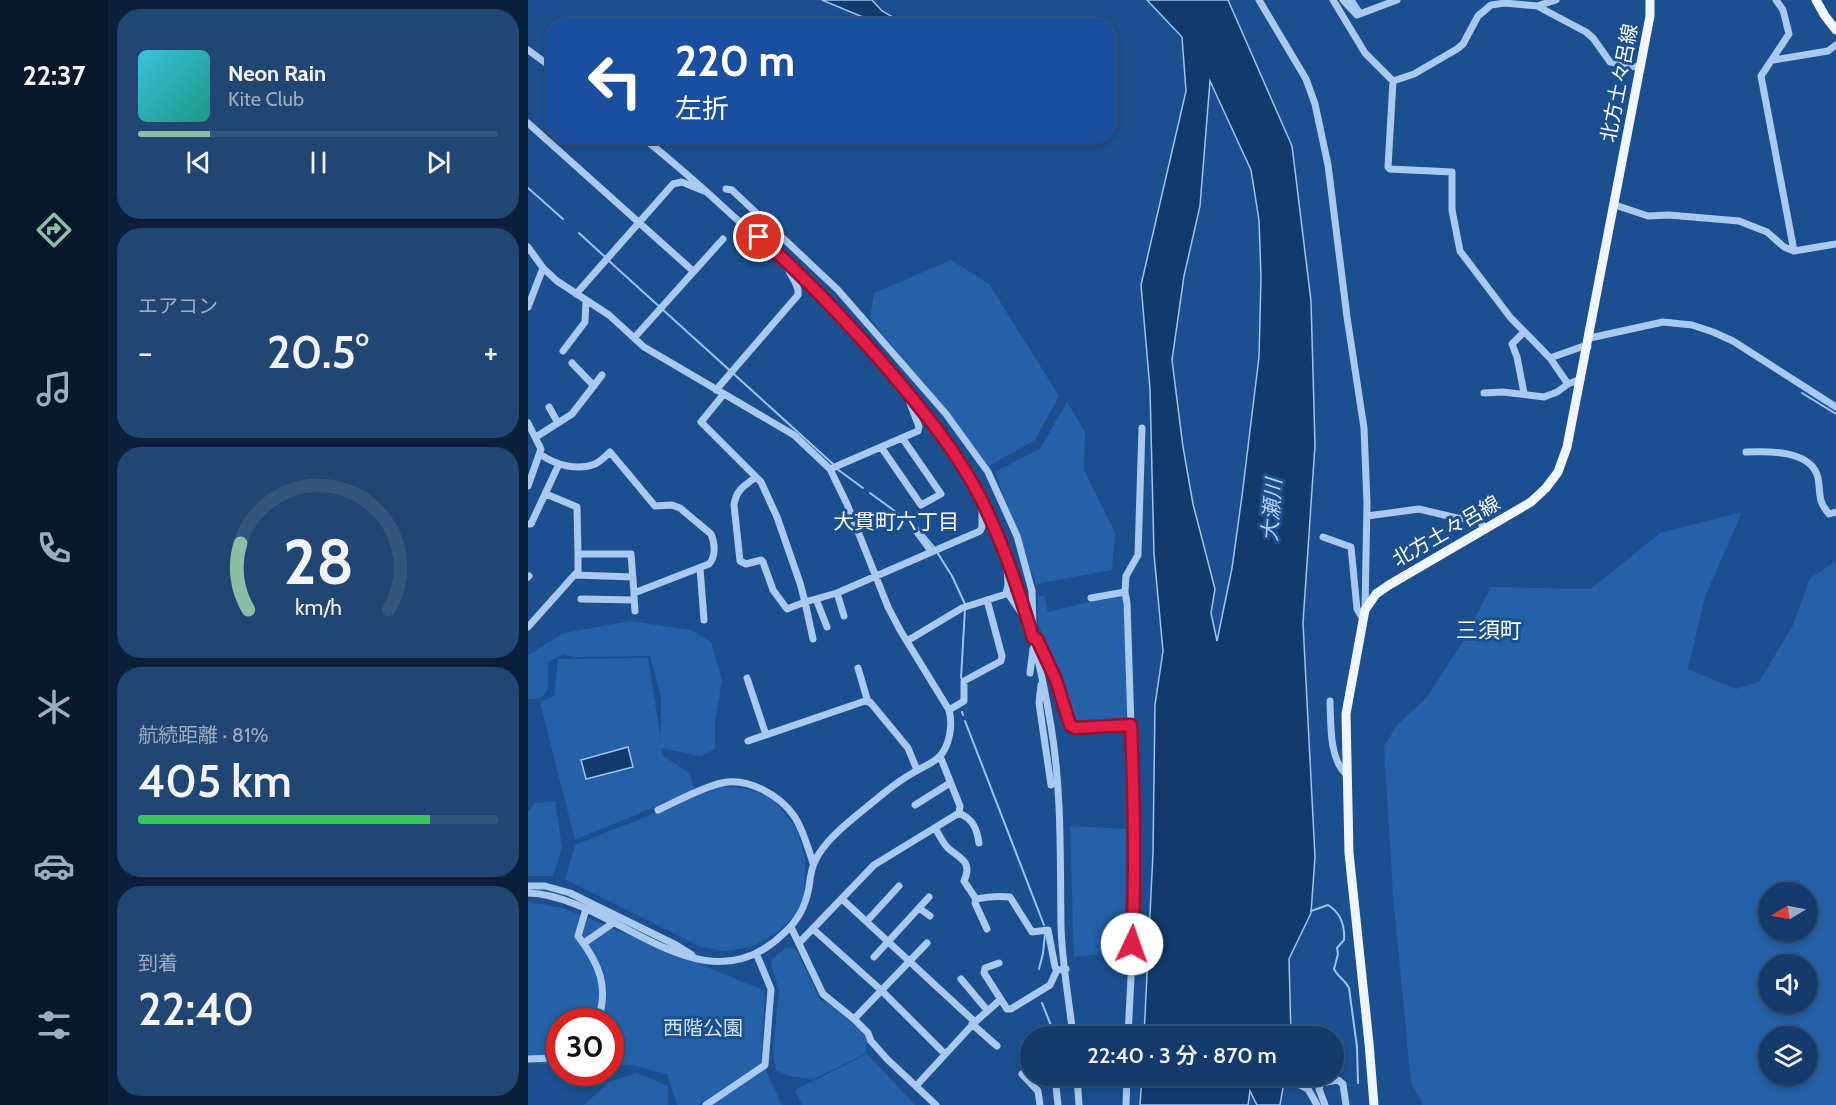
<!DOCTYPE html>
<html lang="ja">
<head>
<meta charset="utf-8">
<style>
  body { margin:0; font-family:Cabin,"Noto Sans JP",sans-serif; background:#214673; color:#f1f3f6; height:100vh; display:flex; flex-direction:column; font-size:22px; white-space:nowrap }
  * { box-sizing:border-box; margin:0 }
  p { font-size:20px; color:#9dadc1 }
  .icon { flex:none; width:33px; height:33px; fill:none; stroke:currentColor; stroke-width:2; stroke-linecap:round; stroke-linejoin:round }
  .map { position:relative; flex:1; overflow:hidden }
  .panel { display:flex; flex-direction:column; gap:9px; padding:9px; background:#0b203b; width:420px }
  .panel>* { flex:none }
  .guide { position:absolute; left:18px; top:18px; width:570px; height:126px; border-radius:24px; box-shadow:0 3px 9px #0003,0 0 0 2px #33557e; background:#1a4fa0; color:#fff; overflow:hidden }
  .needle { width:39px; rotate:260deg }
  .tools { position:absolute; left:1230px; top:882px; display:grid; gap:12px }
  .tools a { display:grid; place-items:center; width:60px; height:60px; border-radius:50%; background:#143b6b; box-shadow:0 3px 9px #0003,0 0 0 2px #33557e; font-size:30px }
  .speed { position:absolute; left:18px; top:1008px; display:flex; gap:12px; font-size:30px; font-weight:700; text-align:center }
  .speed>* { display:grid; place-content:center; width:78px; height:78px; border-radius:50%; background:#143b6b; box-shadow:0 3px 9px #0003,0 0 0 2px #33557e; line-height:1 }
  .speed .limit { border:9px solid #d22; background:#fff; color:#111 }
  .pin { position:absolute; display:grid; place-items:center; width:51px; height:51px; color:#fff; margin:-26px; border:3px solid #fff; border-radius:50%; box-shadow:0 2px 6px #0007 }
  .me { position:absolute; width:66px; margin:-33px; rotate:3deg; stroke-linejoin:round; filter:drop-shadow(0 0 4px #0008) }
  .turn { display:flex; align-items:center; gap:21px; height:126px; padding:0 30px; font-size:27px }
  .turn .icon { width:78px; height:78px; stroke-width:2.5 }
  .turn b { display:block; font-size:42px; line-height:51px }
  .big { font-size:45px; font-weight:600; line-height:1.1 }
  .panel .widget { flex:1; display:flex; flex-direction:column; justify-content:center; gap:9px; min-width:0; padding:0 21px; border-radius:24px; background:#214673 }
  .panel .dial { align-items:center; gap:0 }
  .dial svg { height:156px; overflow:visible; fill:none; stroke:#33557e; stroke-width:7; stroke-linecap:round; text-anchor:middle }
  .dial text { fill:#f1f3f6; stroke:none }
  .song { display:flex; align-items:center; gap:18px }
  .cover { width:72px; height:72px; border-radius:9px; background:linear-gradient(135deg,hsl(190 70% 55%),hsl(170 70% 35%)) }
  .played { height:6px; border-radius:3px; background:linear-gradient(90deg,#8abfa5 20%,#33557e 20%) }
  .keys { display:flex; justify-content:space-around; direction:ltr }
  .heat { display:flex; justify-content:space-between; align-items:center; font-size:33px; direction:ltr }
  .charge { height:9px; border-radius:4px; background:linear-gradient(90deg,#34c759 81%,#33557e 0) }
  .trip { position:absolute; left:492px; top:1026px; width:324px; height:60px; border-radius:30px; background:#143b6b; box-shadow:0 3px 9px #0003,0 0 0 2px #33557e; font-weight:600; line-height:60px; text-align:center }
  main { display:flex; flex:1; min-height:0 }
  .tab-bar { display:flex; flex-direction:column; width:108px; justify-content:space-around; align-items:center; background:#08182b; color:#9dadc1 }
  .tab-bar .icon { width:42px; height:42px }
  .tab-bar .current { color:#8abfa5 }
  .tab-bar b { font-size:27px; color:#f1f3f6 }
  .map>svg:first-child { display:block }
</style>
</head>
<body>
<main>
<nav class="tab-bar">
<b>22:37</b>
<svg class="icon current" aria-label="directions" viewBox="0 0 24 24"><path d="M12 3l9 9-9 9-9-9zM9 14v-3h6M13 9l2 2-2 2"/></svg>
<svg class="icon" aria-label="music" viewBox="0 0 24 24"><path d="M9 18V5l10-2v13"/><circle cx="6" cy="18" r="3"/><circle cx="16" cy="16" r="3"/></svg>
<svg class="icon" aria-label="phone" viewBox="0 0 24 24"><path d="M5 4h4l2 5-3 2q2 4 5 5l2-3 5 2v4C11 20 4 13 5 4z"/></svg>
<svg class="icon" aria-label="climate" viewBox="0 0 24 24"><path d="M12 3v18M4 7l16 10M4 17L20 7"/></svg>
<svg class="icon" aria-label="car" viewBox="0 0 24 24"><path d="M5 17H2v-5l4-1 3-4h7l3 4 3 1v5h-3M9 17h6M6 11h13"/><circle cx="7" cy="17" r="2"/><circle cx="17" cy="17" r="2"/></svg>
<svg class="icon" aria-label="filters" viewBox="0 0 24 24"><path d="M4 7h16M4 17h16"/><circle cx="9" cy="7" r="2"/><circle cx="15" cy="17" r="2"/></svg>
</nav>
<section class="panel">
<div class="widget">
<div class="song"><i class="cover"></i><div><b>Neon Rain</b><p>Kite Club</p></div></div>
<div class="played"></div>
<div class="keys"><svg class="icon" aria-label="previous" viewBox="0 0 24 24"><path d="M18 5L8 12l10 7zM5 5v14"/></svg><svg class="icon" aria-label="pause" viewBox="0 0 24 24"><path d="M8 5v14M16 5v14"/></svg><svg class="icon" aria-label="next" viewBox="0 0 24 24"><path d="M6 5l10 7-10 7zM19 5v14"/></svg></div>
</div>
<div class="widget"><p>エアコン</p>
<div class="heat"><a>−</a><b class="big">20.5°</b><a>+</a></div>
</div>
<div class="widget dial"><svg viewBox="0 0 100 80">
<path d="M14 69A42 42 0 1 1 86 69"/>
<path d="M14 69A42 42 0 0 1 10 35" stroke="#8abfa5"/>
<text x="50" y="56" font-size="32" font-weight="700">28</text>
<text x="50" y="72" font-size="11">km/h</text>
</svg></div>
<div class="widget"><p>航続距離 · 81%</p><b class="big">405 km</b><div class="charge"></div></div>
<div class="widget"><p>到着</p><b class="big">22:40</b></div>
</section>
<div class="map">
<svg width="1308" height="1105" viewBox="0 0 1308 1105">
  <rect width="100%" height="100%" fill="#1b4f8f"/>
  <!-- green -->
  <path fill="#2461a8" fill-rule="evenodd" d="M423 260 461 284 531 396 507 440 461 466 342 318 346 293Z
    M539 402 557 432 556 470 587 533 584 570 508 584 467 472 512 449Z
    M1214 512 1177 597 1160 669 1208 689 1231 682 1265 625 1282 578 1308 561V1105H895L883 1083 865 895 856 746 870 724 899 697 934 643 963 587 1063 589 1132 533ZM1240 892H1280V932H1240ZM1240 964H1280V1004H1240ZM1240 1036H1280V1076H1240Z
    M510 596H516L520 612 565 601 595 597 599 721 544 720 510 623Z
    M102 621 163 630 183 642 194 680 187 721V749L172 756 133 748 134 755 161 773 167 790 47 840 12 702 26 696 30 659 120 658 133 741V697L122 656 46 657 36 654 20 662V688L14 698 4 699 0 698V655L36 633Z
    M193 787 215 788 242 796 269 829 277 858 276 896 267 915 250 932 223 947 196 951 173 947 37 879 47 845Z
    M27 801 34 848 25 876H0V812L7 803Z
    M542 826 598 829 597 951 546 957Z
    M0 902 35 908 237 991 233 1063 170 1105H149L139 1074 104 1065 83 1066 82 1022H32L31 1072 19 1064 0 1063Z
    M258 948H266L269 951 292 1000 302 1005 333 1030 340 1040 337 1054 286 1079 261 1076 248 1070 245 1050 251 990 243 965 244 959Z
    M339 1054 387 1105H274L267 1090Z
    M237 1068 254 1105H183Z
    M33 1073H68L50 1085Z
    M109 1073 140 1086V1105H56L82 1081Z"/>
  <!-- water -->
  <path fill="#123a6d" stroke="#9cc4f0" stroke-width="1.5" fill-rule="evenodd" d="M294 0H344L354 11 379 25H354Z
    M619 0H700L764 146 783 301 787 445 775 623 787 857 783 913 761 959 763 1036H616L625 853 627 705 635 651 626 554 622 389 613 285 658 91 654 37ZM682 81 723 170 731 220 733 277 731 357 714 496 704 568 689 641 683 613 687 589 665 504 655 447 644 360 656 276 672 206Z
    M100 747 105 767 58 779 53 760Z
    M614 1076H757L752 1105H729L722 1091 720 1105H612Z"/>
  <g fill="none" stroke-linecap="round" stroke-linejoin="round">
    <!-- stream -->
    <path stroke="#9cc4f0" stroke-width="2" d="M0 188 35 219
      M51 233 76 256
      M81 261 305 464
      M1274 393 1308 414
      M309 469 335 488
      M342 493 386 525
      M390 528 406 547
      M409 552 424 576 437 604
      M433 678 437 609
      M434 712 435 715
      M437 721 516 925
      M783 911 800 905C813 913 817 925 816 940L809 948 810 954 806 969C810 977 817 980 821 988L829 1047 830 1083
      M511 969 515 953 517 934
      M514 1003 524 1028"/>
    <!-- minor -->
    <path stroke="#a9c9ee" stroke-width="7" d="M731 0 778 79 787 104 800 165 819 317 836 428 839 503 837 610
      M805 0 837 53 865 81 860 167 862 169 924 172V210L932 251 982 317 1022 358 1056 346 1060 347
      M815 0 829 15 869 0
      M823 0 832 14
      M1248 0 1255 10 1261 34 1233 76 1266 251
      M1009 6 1028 0
      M0 50 26 69
      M1245 60 1300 51 1308 45
      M865 81 886 74 929 49 935 44 950 16 963 5 977 3 1009 6 1058 32 1065 38 1082 62 1113 68
      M0 123 165 271
      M113 136C145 162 175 188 205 216 222 231 240 245 257 260 296 296 331 335 365 376 397 413 428 452 451 495 489 566 510 647 523 726 534 793 532 859 533 926 534 963 541 1000 545 1036
      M198 189 204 190 310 290 418 414 460 472 489 536 504 591 505 624 501 626
      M1087 205 1120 216 1141 215 1211 221 1239 232 1256 247 1266 251 1308 244
      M0 247 15 268 29 281 81 315 116 347 266 435 302 469 319 504 360 607 372 630 421 710C425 724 422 746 411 757 405 763 395 767 388 771 374 779 363 787 351 797 331 814 298 837 287 861 283 869 282 879 281 887 278 905 269 922 255 934 173 1014 85 895 0 893
      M48 294 145 184 154 182 176 191
      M0 307 15 268
      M996 332 984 344 989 357 996 393
      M106 338 195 239
      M1062 338 1135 322 1164 325 1185 332 1205 341 1308 407
      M35 351 57 322 58 301
      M1022 358 1040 384
      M44 363 66 386
      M188 390 270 295C272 283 259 274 258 262
      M956 393 975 392 1016 397 1029 392 1040 384 1053 379
      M195 395 173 422 233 482 249 517 272 583 277 602 309 593 452 531 454 527V501
      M21 407 30 423
      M0 423 13 449 0 486
      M8 437 44 414 74 375
      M353 447 393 505 413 494 375 439
      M1218 452C1240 451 1284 450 1290 478 1293 494 1289 500 1301 514L1308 512
      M302 469 390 431 391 427 379 395
      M228 477C216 486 208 490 206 505L212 561 218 564 233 560 235 562 245 590 259 609 277 602 285 639
      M18 494 49 507 50 554
      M839 516 891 509 929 518 951 520 957 529
      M0 524H3L31 464
      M386 528 403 551
      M795 537 823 547 829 609 835 619
      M172 568 176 620
      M47 575 105 577
      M0 577 1 576
      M309 593 316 616
      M478 594 481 595 494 614 498 616
      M106 596 107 611
      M563 598 597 592
      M53 599 106 600
      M288 599 299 627
      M0 627 50 571V554H103L106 593 181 564C188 557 187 543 183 534L152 508 144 505 127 506 82 452C78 456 73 461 67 464 49 471 27 465 12 454
      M505 638 509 639 527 680 542 725 547 727 603 725
      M379 641 434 608 478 594 480 585 479 566
      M330 668 340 702
      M502 673 505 649
      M219 678 238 735
      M513 685 511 703 523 785
      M802 701C803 724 801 758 818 774
      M421 710 436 701V681L473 661 474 656 459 600
      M220 741 337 701 342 702 380 748 389 770
      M387 805 422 783
      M130 810C150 801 172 788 194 783 219 777 252 795 266 816 275 829 280 848 285 863
      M431 813C445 819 449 829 451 843
      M407 828C411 834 415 844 421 849 432 858 445 862 436 881L448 899 447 903 459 929
      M0 886H17L42 893 148 945 164 955
      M314 899 447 1022 388 1086
      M448 899C458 897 471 896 482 897L504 932 520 930 527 967 529 970 538 969
      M391 908 402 916
      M58 909 50 936C71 963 82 988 69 1022
      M339 921 371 886
      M263 927 295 994 326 1019 340 1033 343 1041 359 1059 408 1105
      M285 929 354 991 417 1054
      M56 943 85 923
      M271 943 346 865 431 813 432 806 412 756
      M346 957 401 897
      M471 963 457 968 456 973 479 1009H483L522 985 529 970
      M433 979 459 1010
      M326 1019 399 943
      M447 1022 472 1000
      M444 1024 469 1046
      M600 1036 608 880 599 603 597 592 598 576 610 555 614 428
      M0 1059 26 1058 32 1055
      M494 1074 510 1091 512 1105
      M527 1076 530 1105
      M549 1076 551 1105
      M772 1085 780 1089 789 1105
      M178 1105 237 1065 243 989 228 953
      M598 1105 599 1076
      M797 1105 791 1089 793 1083 810 1080 815 1084 818 1105"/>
    <!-- major -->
    <path stroke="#f0f6ff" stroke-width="9" d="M1288 0 1297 16 1308 30
      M846 1105 841 1043 821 853 818 714 837 610 848 594 861 585 1003 502 1018 488 1030 472 1039 447 1122 16V0"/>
  </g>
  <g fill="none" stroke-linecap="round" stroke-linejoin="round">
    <!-- route casing -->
    <g stroke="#92132f" stroke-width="15">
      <path id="route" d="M231 237C280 279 323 326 365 375 397 413 429 452 452 497 475 542 491 590 505 638L509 639 528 680 542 725 547 728 603 725C606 798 608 870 604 944"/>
    </g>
    <!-- route -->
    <use href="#route" stroke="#e11d48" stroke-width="10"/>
  </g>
  <g text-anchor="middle" stroke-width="6" stroke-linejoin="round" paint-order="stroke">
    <!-- street labels -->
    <g font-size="20" fill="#fff" stroke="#1b4f8f">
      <text transform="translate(1091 83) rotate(-79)" y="7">北方土々呂線</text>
      <text transform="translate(918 531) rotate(-30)" y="7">北方土々呂線</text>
    </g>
    <!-- park labels -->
    <g font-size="20" fill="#cfe3fa" stroke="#1b4f8f">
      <text x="175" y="1035">西階公園</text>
    </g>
    <!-- water labels -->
    <g font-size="21" font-style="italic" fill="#b5d3f5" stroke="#1b4f8f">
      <text transform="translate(744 510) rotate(-86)" y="7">大瀬川</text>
    </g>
    <!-- neighbourhood labels -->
    <g font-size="21" fill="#fff" stroke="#1b4f8f">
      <text x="368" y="529">大貫町六丁目</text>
    </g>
    <!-- quarter labels -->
    <g font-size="22" fill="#fff" stroke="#1b4f8f">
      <text x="961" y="638">三須町</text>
    </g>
  </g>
</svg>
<div class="tools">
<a><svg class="needle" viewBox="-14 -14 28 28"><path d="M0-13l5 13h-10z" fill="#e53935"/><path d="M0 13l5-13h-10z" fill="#9dadc1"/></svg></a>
<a><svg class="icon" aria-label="sound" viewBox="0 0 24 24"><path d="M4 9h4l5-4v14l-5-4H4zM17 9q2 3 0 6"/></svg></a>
<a><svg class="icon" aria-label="layers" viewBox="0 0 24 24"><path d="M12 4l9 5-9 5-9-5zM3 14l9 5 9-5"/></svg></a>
</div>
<div class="speed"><div class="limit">30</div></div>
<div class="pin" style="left:231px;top:237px;background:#d93025"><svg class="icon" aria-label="arrive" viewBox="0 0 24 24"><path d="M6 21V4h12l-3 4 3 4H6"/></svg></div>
<svg class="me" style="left:604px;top:944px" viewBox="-20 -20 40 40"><circle r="19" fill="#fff"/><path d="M0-13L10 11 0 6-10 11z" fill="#e11d48"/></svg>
<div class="trip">22:40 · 3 分 · 870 m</div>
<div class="guide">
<div class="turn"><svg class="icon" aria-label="left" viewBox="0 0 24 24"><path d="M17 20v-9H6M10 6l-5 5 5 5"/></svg><div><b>220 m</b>左折</div></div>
</div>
</div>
</main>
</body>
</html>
